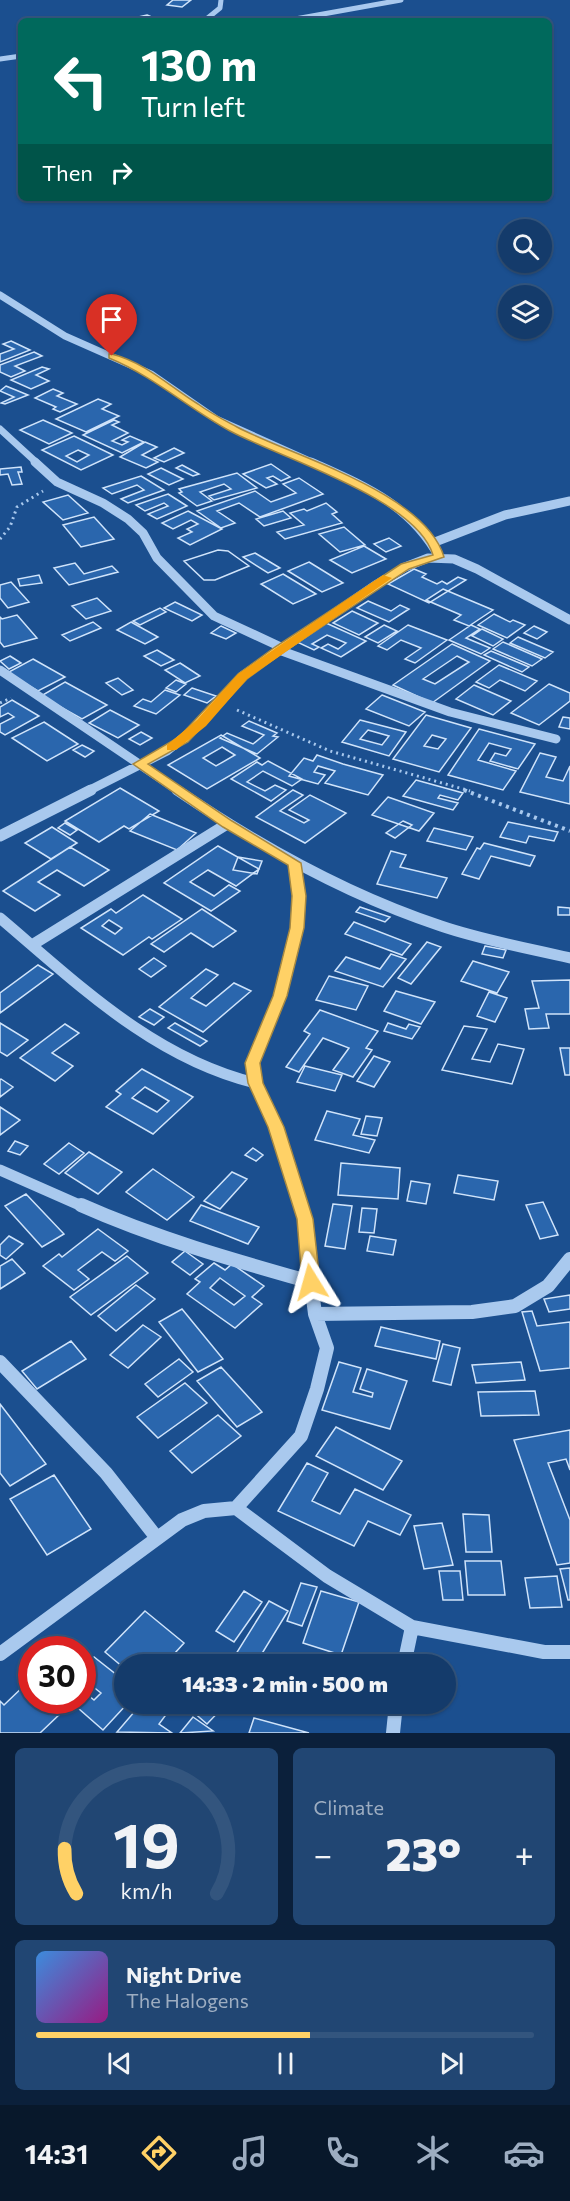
<!DOCTYPE html>
<html lang="en">
<head>
<meta charset="utf-8">
<style>
  body { margin:0; font-family:Commissioner,sans-serif; background:#214673; color:#f1f3f6; height:100vh; display:flex; flex-direction:column; font-size:22px; white-space:nowrap }
  * { box-sizing:border-box; margin:0 }
  p { font-size:20px; color:#9dadc1 }
  .icon { flex:none; width:33px; height:33px; fill:none; stroke:currentColor; stroke-width:2; stroke-linecap:round; stroke-linejoin:round }
  .map { position:relative; height:1733px; overflow:hidden }
  .side { display:flex; flex-direction:column; gap:15px; padding:15px; background:#0b203b; flex:1 }
  .side>* { flex:none }
  .guide { position:absolute; left:18px; top:18px; width:534px; height:183px; border-radius:9px; box-shadow:0 2px 4px #0004,0 0 0 2px #33557e; background:#00695c; color:#fff; overflow:hidden }
  .controls { position:absolute; left:498px; top:219px; display:grid; gap:12px }
  .controls a { display:grid; place-items:center; width:54px; height:54px; border-radius:50%; background:#143b6b; box-shadow:0 2px 4px #0004,0 0 0 2px #33557e; font-size:30px }
  .speed { position:absolute; left:18px; top:1636px; display:flex; gap:12px; font-size:30px; font-weight:700; text-align:center }
  .speed>* { display:grid; place-content:center; width:78px; height:78px; border-radius:50%; background:#143b6b; box-shadow:0 2px 4px #0004,0 0 0 2px #33557e; line-height:1 }
  .speed .limit { border:9px solid #d22; background:#fff; color:#111 }
  .pin { position:absolute; display:grid; place-items:center; width:51px; height:51px; color:#fff; margin:-62px -26px; border-radius:50% 50% 50% 0; rotate:-45deg; box-shadow:0 0 6px #0007 }
  .pin .icon { rotate:45deg }
  .me { position:absolute; width:66px; margin:-33px; rotate:352deg; stroke-linejoin:round; filter:drop-shadow(0 0 4px #0008) }
  .turn { display:flex; align-items:center; gap:21px; height:126px; padding:0 24px; font-size:27px }
  .turn .icon { width:78px; height:78px; stroke-width:2.5 }
  .turn b { display:block; font-size:42px; line-height:51px }
  .then { display:flex; align-items:center; height:57px; padding:0 24px; background:#0003; gap:12px; font-size:22px }
  .big { font-size:45px; font-weight:800; line-height:1.1 }
  .side .tile { flex:1; display:flex; flex-direction:column; justify-content:center; gap:9px; min-width:0; padding:0 21px; border-radius:9px; background:#214673 }
  .side .dial { align-items:center; gap:0 }
  .dial svg { height:156px; overflow:visible; fill:none; stroke:#33557e; stroke-width:7; stroke-linecap:round; text-anchor:middle }
  .dial text { fill:#f1f3f6; stroke:none }
  .song { display:flex; align-items:center; gap:18px }
  .cover { width:72px; height:72px; border-radius:9px; background:linear-gradient(135deg,hsl(210 70% 55%),hsl(310 70% 35%)) }
  .played { height:6px; border-radius:3px; background:linear-gradient(90deg,#ffd166 55%,#33557e 55%) }
  .keys { display:flex; justify-content:space-around; direction:ltr }
  .heat { display:flex; justify-content:space-between; align-items:center; font-size:33px; direction:ltr }
  .side .tiles { flex:1; display:grid; gap:15px; grid-template-columns:1fr 1fr }
  .tile:last-child { grid-column:span 2 }
  .trip { position:absolute; left:114px; top:1654px; width:342px; height:60px; border-radius:30px; background:#143b6b; box-shadow:0 2px 4px #0004,0 0 0 2px #33557e; font-weight:800; line-height:60px; text-align:center }
  .tab-bar { display:flex; height:96px; justify-content:space-around; align-items:center; background:#08182b; color:#9dadc1 }
  .tab-bar .icon { width:42px; height:42px }
  .tab-bar .active { color:#ffd166 }
  .tab-bar b { font-size:27px; color:#f1f3f6 }
  .map>svg:first-child { display:block }
</style>
</head>
<body>
<div class="map">
<svg width="570" height="1733" viewBox="0 0 570 1733">
  <rect width="100%" height="100%" fill="#1b4f8f"/>
  <!-- building -->
  <path fill="#2a66ad" stroke="#cfe3fa" stroke-width="1.5" fill-rule="evenodd" d="M173 0H191L182 7 167 5Z
    M147 15 161 21 125 20Z
    M11 341 30 350 0 362V354L14 349 3 344Z
    M34 352 42 356 15 366 25 371 11 377 0 372V365Z
    M42 367 49 369 36 375 49 381 31 389 11 380Z
    M6 386 28 395 5 404 1 403 14 397 0 391Z
    M53 389 63 393 57 396 77 404 60 412 53 409 56 407 35 398Z
    M98 399 111 404 102 409 119 416 86 432 56 419Z
    M43 420 72 433 49 444 20 430Z
    M114 420 119 422 112 425 128 433 112 441 122 445 128 442 122 440 130 436 144 442 122 453 83 435Z
    M74 436 113 455 81 470 42 450ZM78 450 89 455 77 462 66 456Z
    M145 442 157 447 142 455 158 462 146 468 120 457Z
    M174 448 184 453 164 462 154 458Z
    M271 464 290 477 281 481 273 476 267 478 277 484 266 488 243 474Z
    M182 465 199 474 193 476 176 468Z
    M21 467 22 472H18L22 484 12 485 8 474 0 475V469Z
    M161 468 183 479 169 485 148 474Z
    M237 473 257 488 214 500 209 496 231 489 224 484 200 492 212 501 197 506 179 493 182 492 179 489Z
    M141 476 164 490 128 503 121 499 144 490 137 485 112 494 103 488Z
    M299 478 323 494 260 517 239 503 217 511 235 523 221 528 197 511 255 491 271 502 296 493 283 484Z
    M168 494 187 506 157 519 148 514 168 506 164 503 145 511 136 505Z
    M68 495 88 513 63 520 43 502Z
    M326 503 337 512 332 514 342 523 285 539 277 532 304 525 290 513 304 509 307 511Z
    M188 511 222 529 190 545 178 538 192 532 187 529 198 524 191 520 173 529 162 523Z
    M283 511 291 518 264 526 256 519Z
    M94 517 114 539 81 547 63 525Z
    M344 527 365 545 340 552 319 534Z
    M389 538 401 546 386 552 374 544Z
    M364 546 386 559 352 573 330 560Z
    M218 550 228 551 249 566 215 580H204L184 561Z
    M218 550 228 551 249 566 215 580H204L184 561Z
    M255 553 280 568 268 573 243 557Z
    M309 562 343 583 322 592 288 571Z
    M75 563 84 574 112 566 118 572 69 585 54 568Z
    M414 569 426 574 422 577 437 584 442 581 447 584 458 577 466 580 429 603 388 584Z
    M283 574 316 594 293 604 261 584Z
    M39 575 42 583 20 586 18 579Z
    M11 582 29 602 8 608 0 598V585Z
    M443 589 493 610 469 626 454 620 461 615 426 600Z
    M97 598 111 611 86 619 72 606Z
    M368 601 391 611 400 605 409 609 389 622 357 608Z
    M175 602 202 615 192 621 164 608Z
    M160 608 166 612 140 625 133 621Z
    M352 611 378 623 359 635 333 623Z
    M494 614 510 622 513 620 525 625 507 638 478 625Z
    M17 615 37 638 4 647 0 642V617L2 619Z
    M93 622 101 628 70 641 62 635Z
    M131 622 158 637 145 644 117 630Z
    M326 623 366 641 341 657 321 648 328 644 338 649 346 643 327 635 312 644 319 647 314 650 297 642Z
    M384 625 397 631 378 643 365 637Z
    M408 625 447 640 415 663 405 659 421 648 401 640 387 650 378 646Z
    M471 625 480 629 466 638 490 648 481 654 449 640Z
    M221 626 236 633 226 639 211 633Z
    M534 626 547 632 537 639 524 633Z
    M482 629 503 639 493 646 472 636Z
    M518 637 553 652 545 658 510 643Z
    M503 642 542 659 532 666 493 649Z
    M452 644 490 661 432 703 393 685ZM457 656 469 662 435 684 423 679Z
    M157 650 174 660 161 666 144 656Z
    M491 651 529 667 522 672 484 655Z
    M10 656 21 663 9 669 0 661Z
    M33 659 65 677 38 691 7 673Z
    M180 663 200 676 185 683 165 670Z
    M499 665 537 681 525 691 500 680 489 688 476 682Z
    M118 678 133 690 122 695 106 683Z
    M176 680 186 684 176 692 166 688Z
    M65 682 107 705 82 719 41 696Z
    M549 684 570 693V701L539 725 511 713Z
    M474 685 511 701 493 715 456 699Z
    M192 688 216 696 207 703 184 695Z
    M165 690 180 695 156 714 134 706 143 699 151 702Z
    M382 695 425 712 409 726 366 709Z
    M12 700 39 716 5 735 0 732V724L14 717 8 713 0 717V707Z
    M110 710 139 725 118 738 89 723Z
    M426 715 471 728 439 772 393 759ZM432 735 446 739 438 749 424 746Z
    M563 717 570 718V729L559 727Z
    M360 720 406 732 389 756 342 742ZM368 730 389 736 382 745 360 739Z
    M249 721 277 733 273 736 278 737 257 754 220 738 227 733 253 744 264 735 242 726Z
    M44 722 78 744 47 761 12 738Z
    M479 729 535 744 518 769 490 761 495 753 506 756 511 749 489 743 478 760 516 771 503 790 448 775Z
    M141 732 152 738 140 745 129 739Z
    M221 735 260 758 207 789 168 765ZM222 747 235 755 216 766 203 758Z
    M82 745 94 751 85 757 73 750Z
    M540 753 556 757 546 777 563 781 570 766V804L520 792Z
    M317 755 343 764 383 775 368 795 325 783 335 771 318 766 314 772 325 775 318 784 289 776 304 758 313 761Z
    M268 761 302 779 292 786 263 771 247 782 265 791 275 785 286 790 271 801 231 779 257 762 262 765Z
    M416 780 463 793 458 800 440 795 438 798 458 803 453 810 403 796Z
    M120 788 159 811 129 829 124 826 99 842 65 821Z
    M293 790 303 795 280 811 304 823 309 820 289 810 310 795 346 813 305 843 256 817Z
    M388 797 434 813 419 831 372 815Z
    M150 814 196 833 177 850 130 831Z
    M403 821 412 825 395 838 386 833Z
    M508 822 558 832 554 841 529 836 526 843 500 837Z
    M65 823 77 830 70 835 58 828Z
    M52 827 77 843 51 859 25 843Z
    M434 828 473 837 466 850 427 841Z
    M484 843 535 856 530 866 491 856 479 879 462 874 477 848 480 849Z
    M218 846 259 869 236 886 208 870 190 882 214 896 229 885 240 891 211 911 164 883Z
    M70 847 109 870 84 886 57 870 38 882 60 895 35 911 3 891Z
    M391 851 406 855 400 867 447 878 437 898 377 884Z
    M238 857 262 861 257 874 233 870Z
    M143 895 182 919 152 939 149 937 123 955 81 928 111 909 116 913ZM109 920 122 928 115 934 102 926Z
    M360 907 390 917 385 922 356 912Z
    M558 907 570 908V915H558Z
    M202 909 236 931 213 947 191 933 164 952 151 944Z
    M354 922 411 944 402 955 345 934Z
    M427 942 441 947 411 984 398 978Z
    M485 946 506 950 503 958 482 954Z
    M391 954 406 959 383 987 335 971 346 957 380 969Z
    M154 958 166 966 151 977 139 969Z
    M473 961 509 972 497 993 461 981Z
    M38 965 53 974 0 1013V993Z
    M206 969 218 975 191 998 206 1006 234 983 251 991 203 1032 159 1007Z
    M329 976 368 986 356 1010 316 1000Z
    M570 980V1014H546L549 1028 529 1029 525 1009 539 1008 532 981Z
    M396 991 435 1002 421 1024 384 1011Z
    M489 992 507 998 495 1022 477 1016Z
    M150 1009 164 1017 154 1025 139 1017Z
    M320 1010 378 1031 366 1048 372 1050 353 1077 333 1070 349 1048 323 1038 299 1072 286 1067 310 1034 304 1031Z
    M0 1023 28 1040 7 1056 0 1052Z
    M175 1023 207 1041 200 1046 168 1028Z
    M388 1023 406 1029 409 1024 420 1027 412 1039 384 1031Z
    M65 1024 79 1033 52 1053 73 1066 55 1081 20 1058Z
    M464 1026 487 1029 472 1059 490 1062 498 1044 524 1049 512 1084 442 1070Z
    M464 1026 487 1029 472 1059 490 1062 498 1044 524 1049 512 1084 442 1070Z
    M560 1048H570V1075H565Z
    M374 1056 390 1062 374 1087 357 1081Z
    M305 1066 342 1075 335 1091 297 1082Z
    M142 1069 193 1097 153 1134 106 1107 121 1094 116 1091ZM145 1087 169 1101 157 1112 132 1098Z
    M1 1079 13 1087 0 1097V1080Z
    M0 1107 20 1120 0 1135Z
    M327 1111 360 1119 353 1135 375 1140 369 1153 315 1140Z
    M366 1116 382 1118 377 1136 361 1134Z
    M15 1141 28 1146 20 1155 8 1151Z
    M69 1143 84 1153 59 1174 44 1164Z
    M253 1148 263 1155 256 1161 245 1155Z
    M89 1152 122 1172 98 1194 65 1173Z
    M341 1163 400 1168 398 1199 338 1195Z
    M153 1169 194 1197 167 1220 126 1192Z
    M232 1172 247 1179 220 1209 204 1201Z
    M458 1175 498 1181 494 1200 454 1193Z
    M411 1181 430 1184 426 1204 407 1201Z
    M26 1194 64 1234 42 1247 5 1206Z
    M543 1202 558 1235 540 1239 526 1205Z
    M333 1204 352 1206 345 1249 325 1246Z
    M201 1205 259 1227 248 1244 190 1221Z
    M362 1208 377 1209 374 1233 359 1232Z
    M98 1229 128 1251 115 1261 102 1252 78 1270 89 1279 74 1290 43 1266 59 1254 62 1257Z
    M9 1236 23 1244 6 1259 0 1255V1245Z
    M370 1236 396 1240 393 1255 367 1251Z
    M185 1251 203 1264 190 1275 172 1262Z
    M127 1256 148 1273 91 1315 70 1297Z
    M12 1259 25 1273 0 1289V1266Z
    M214 1263 225 1270 232 1264 264 1286 252 1297 262 1304 235 1328 187 1294 200 1282 195 1279ZM220 1278 245 1296 234 1305 210 1288Z
    M136 1285 155 1299 116 1331 98 1316Z
    M570 1295V1309L549 1312 544 1299Z
    M182 1309 223 1359 198 1372 159 1322Z
    M532 1311 537 1326 570 1322V1368L540 1371 522 1312Z
    M143 1325 161 1337 128 1368 110 1355Z
    M381 1327 440 1341 436 1359 375 1346Z
    M71 1341 86 1359 37 1389 22 1371Z
    M443 1344 460 1348 451 1385 433 1381Z
    M179 1359 193 1372 158 1397 145 1384Z
    M339 1362 361 1368 353 1392 372 1397 373 1393 360 1389 367 1369 407 1381 390 1429 322 1410Z
    M521 1362 525 1380 476 1383 472 1365Z
    M221 1367 262 1412 237 1427 197 1381Z
    M185 1383 207 1403 158 1438 137 1417Z
    M535 1391 539 1415 481 1416 478 1392Z
    M0 1404 46 1464 10 1486 0 1473Z
    M218 1415 241 1436 192 1473 170 1451Z
    M336 1427 402 1461 383 1490 316 1456Z
    M570 1430V1470L566 1459 548 1463 570 1520V1563L557 1565 514 1440Z
    M307 1463 328 1473 312 1501 340 1514 355 1489 411 1515 400 1535 368 1521 354 1546 278 1511Z
    M54 1475 91 1529 47 1555 10 1499Z
    M463 1514 489 1515 492 1552H466Z
    M442 1523 453 1565 424 1569 414 1526Z
    M465 1561H501L505 1595H468Z
    M570 1568V1600H568L560 1569Z
    M439 1571H460L463 1600H443Z
    M557 1576 562 1607 530 1608 525 1578Z
    M301 1583 317 1587 302 1626 287 1621Z
    M244 1591 262 1602 234 1642 216 1631Z
    M321 1591 359 1602 341 1655 303 1643Z
    M269 1601 288 1611 255 1665H229Z
    M145 1611 184 1643 164 1665H124V1704H127L103 1730 70 1701H82V1690L94 1700 101 1693 82 1678V1669L94 1657 117 1675 124 1668 105 1652Z
    M191 1654 205 1665H181Z
    M29 1681 32 1701H50L62 1712 40 1733H0V1701L4 1705Z
    M141 1704H165L171 1708 159 1724 172 1733 117 1732Z
    M184 1704H226L207 1724Z
    M193 1717 213 1731 180 1733Z
    M254 1718 309 1733H249Z"/>
  <g fill="none" stroke-linecap="round" stroke-linejoin="round">
    <!-- path-far1 -->
    <path stroke="#a9c9ee" stroke-width="3" stroke-dasharray="2 4" stroke-linecap="butt" d="M0 539 10 527 17 507 43 491
      M0 703 11 698
      M237 710 330 751 470 791"/>
    <!-- path -->
    <path stroke="#a9c9ee" stroke-width="4" stroke-dasharray="3 4.5" stroke-linecap="butt" d="M464 790 570 831"/>
    <!-- minor-far4 -->
    <path stroke="#a9c9ee" stroke-width="5" d="M204 21 220 8 221 0
      M284 21 401 0
      M0 59 21 56"/>
    <!-- minor-far3 -->
    <path stroke="#a9c9ee" stroke-width="7" d="M0 295 65 336 151 374 216 419 314 463
      M0 429 37 463"/>
    <!-- minor-far2 -->
    <path stroke="#a9c9ee" stroke-width="9" d="M35 462 57 482 103 503 128 519 143 533 157 558 214 616 283 648
      M311 462C364 486 410 504 439 557
      M435 542 505 515 570 501
      M279 650 450 712 556 739
      M0 670 179 791
      M88 791 167 751 201 723 242 676 377 584 405 567 428 558 454 559 477 569 570 620"/>
    <!-- minor-far1 -->
    <path stroke="#a9c9ee" stroke-width="11" d="M177 790C258 845 347 895 441 926 482 940 527 948 570 958
      M0 836 91 790
      M294 863 299 896 297 928 280 996 253 1063 255 1083 276 1127 301 1207
      M0 918C78 984 153 1058 255 1083
      M32 945 227 824
      M0 1170 84 1207"/>
    <!-- minor -->
    <path stroke="#a9c9ee" stroke-width="14" d="M81 1205C155 1238 233 1260 311 1282L315 1314 327 1348 317 1389 301 1436 236 1508 327 1576 412 1627 544 1652H570
      M301 1205 305 1219 311 1282
      M315 1314 472 1312 515 1306 548 1286 570 1259
      M0 1362 106 1473 157 1538
      M0 1654 182 1520 204 1511 236 1508
      M404 1665 412 1627
      M393 1733 396 1704"/>
  </g>
  <!-- route -->
  <path fill="#ffd166" stroke="#a68842" stroke-width="1.5" d="M112 354C146 363 169 386 198 404 210 413 224 420 237 427 292 456 425 492 444 557L409 569 284 652 247 679 188 742 148 764 232 821 301 863 306 896 304 928 287 996 260 1063 263 1083 284 1127 313 1219 320 1282 317 1287H305L302 1282 297 1219 268 1127 248 1083 245 1063 273 996 290 928 292 896 288 865 223 827 133 764 179 737 238 674 275 647 401 564 433 555C416 498 280 458 230 431 188 408 153 376 109 358V354Z"/>
  <!-- slow -->
  <path fill="#f59e0b" d="M383 575 392 578 247 679 206 726 176 750H167V745L197 720 238 674Z"/>
</svg>
<div class="controls">
<a><svg class="icon" aria-label="search" viewBox="0 0 24 24"><circle cx="10" cy="10" r="6"/><path d="M15 15l6 6"/></svg></a>
<a><svg class="icon" aria-label="layers" viewBox="0 0 24 24"><path d="M12 4l9 5-9 5-9-5zM3 14l9 5 9-5"/></svg></a>
</div>
<div class="speed"><div class="limit">30</div></div>
<div class="pin" style="left:112px;top:356px;background:#d93025"><svg class="icon" aria-label="arrive" viewBox="0 0 24 24"><path d="M6 21V4h12l-3 4 3 4H6"/></svg></div>
<svg class="me" style="left:311px;top:1282px" viewBox="-20 -20 40 40"><path d="M0-17L14 15 0 8-14 15z" fill="#ffd166" stroke="#fff" stroke-width="4"/></svg>
<div class="trip">14:33 · 2 min · 500 m</div>
<div class="guide">
<div class="turn"><svg class="icon" aria-label="left" viewBox="0 0 24 24"><path d="M17 20v-9H6M10 6l-5 5 5 5"/></svg><div><b>130 m</b>Turn left</div></div>
<div class="then">Then<svg class="icon" aria-label="right" viewBox="0 0 24 24"><path d="M7 20v-9h11M14 6l5 5-5 5"/></svg></div>
</div>
</div>
<section class="side">
<div class="tiles">
<div class="tile dial"><svg viewBox="0 0 100 80">
<path d="M14 69A42 42 0 1 1 86 69"/>
<path d="M14 69A42 42 0 0 1 8 46" stroke="#ffd166"/>
<text x="50" y="56" font-size="32" font-weight="700">19</text>
<text x="50" y="72" font-size="11">km/h</text>
</svg></div>
<div class="tile"><p>Climate</p>
<div class="heat"><a>−</a><b class="big">23°</b><a>+</a></div>
</div>
<div class="tile">
<div class="song"><i class="cover"></i><div><b>Night Drive</b><p>The Halogens</p></div></div>
<div class="played"></div>
<div class="keys"><svg class="icon" aria-label="previous" viewBox="0 0 24 24"><path d="M18 5L8 12l10 7zM5 5v14"/></svg><svg class="icon" aria-label="pause" viewBox="0 0 24 24"><path d="M8 5v14M16 5v14"/></svg><svg class="icon" aria-label="next" viewBox="0 0 24 24"><path d="M6 5l10 7-10 7zM19 5v14"/></svg></div>
</div>
</div>
</section>
<nav class="tab-bar">
<b>14:31</b>
<svg class="icon active" aria-label="directions" viewBox="0 0 24 24"><path d="M12 3l9 9-9 9-9-9zM9 14v-3h6M13 9l2 2-2 2"/></svg>
<svg class="icon" aria-label="music" viewBox="0 0 24 24"><path d="M9 18V5l10-2v13"/><circle cx="6" cy="18" r="3"/><circle cx="16" cy="16" r="3"/></svg>
<svg class="icon" aria-label="phone" viewBox="0 0 24 24"><path d="M5 4h4l2 5-3 2q2 4 5 5l2-3 5 2v4C11 20 4 13 5 4z"/></svg>
<svg class="icon" aria-label="climate" viewBox="0 0 24 24"><path d="M12 3v18M4 7l16 10M4 17L20 7"/></svg>
<svg class="icon" aria-label="car" viewBox="0 0 24 24"><path d="M5 17H2v-5l4-1 3-4h7l3 4 3 1v5h-3M9 17h6M6 11h13"/><circle cx="7" cy="17" r="2"/><circle cx="17" cy="17" r="2"/></svg>
</nav>
</body>
</html>
